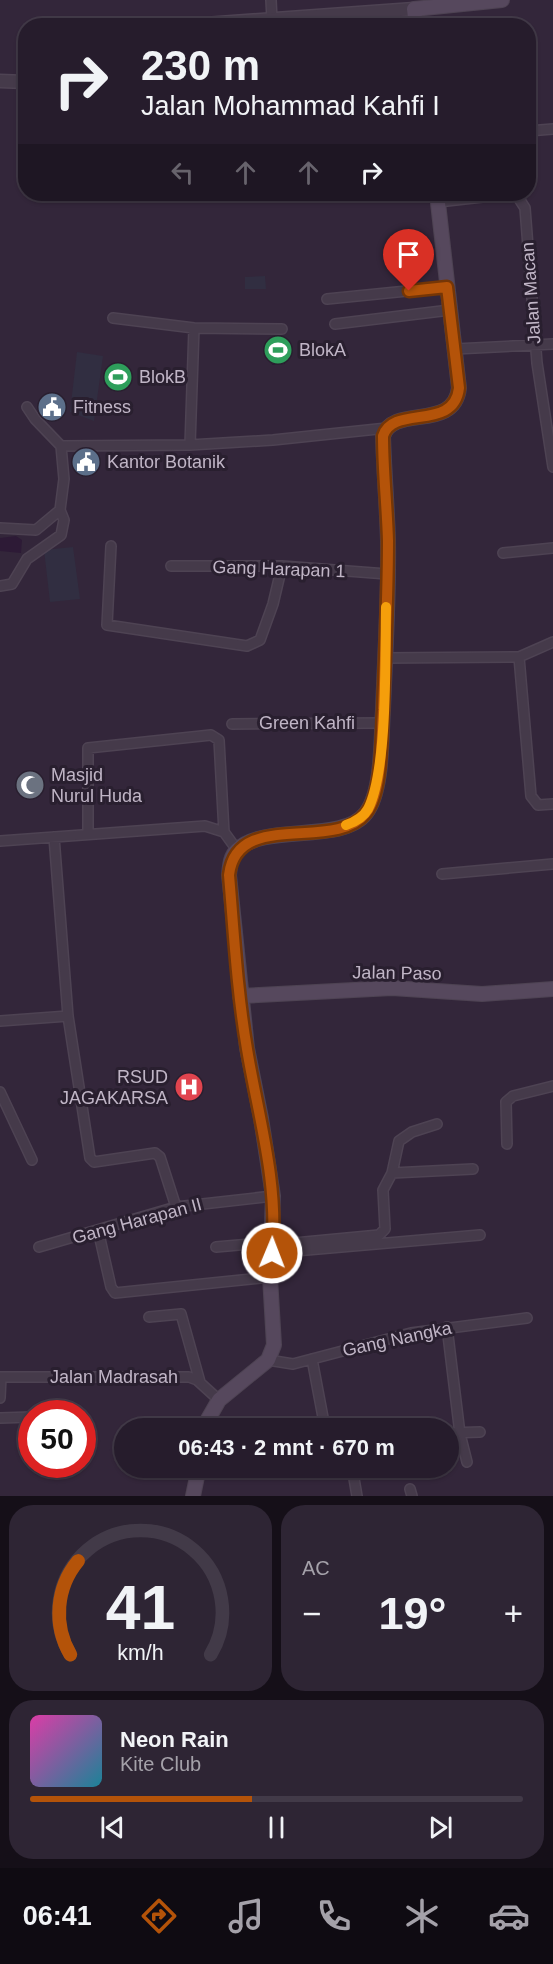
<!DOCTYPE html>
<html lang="id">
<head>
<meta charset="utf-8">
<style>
  body { margin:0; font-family:Helvetica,sans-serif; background:#2e2534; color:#f1f3f6; height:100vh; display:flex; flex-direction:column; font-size:22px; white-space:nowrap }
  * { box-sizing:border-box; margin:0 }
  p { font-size:20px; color:#a4a1a9 }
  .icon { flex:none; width:33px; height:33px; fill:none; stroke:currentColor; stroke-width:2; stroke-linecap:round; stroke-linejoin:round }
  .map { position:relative; height:1496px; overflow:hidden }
  .details { display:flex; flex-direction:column; gap:9px; padding:9px; background:#150f18; flex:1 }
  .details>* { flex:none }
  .guide { position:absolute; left:18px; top:18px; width:518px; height:183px; border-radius:24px; box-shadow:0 2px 4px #0004,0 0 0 2px #423a48; background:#261c2c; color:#f1f3f6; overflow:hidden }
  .speed { position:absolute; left:18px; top:1400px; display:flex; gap:12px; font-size:30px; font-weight:700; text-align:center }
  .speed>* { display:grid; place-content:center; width:78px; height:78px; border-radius:50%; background:#261c2c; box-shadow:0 2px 4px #0004,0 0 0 2px #423a48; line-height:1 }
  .speed .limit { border:9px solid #d22; background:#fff; color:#111 }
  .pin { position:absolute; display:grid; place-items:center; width:51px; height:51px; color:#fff; margin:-62px -26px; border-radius:50% 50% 50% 0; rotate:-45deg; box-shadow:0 0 6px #0007 }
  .pin .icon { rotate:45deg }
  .me { position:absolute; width:66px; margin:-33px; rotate:1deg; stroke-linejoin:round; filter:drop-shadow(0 0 4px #0008) }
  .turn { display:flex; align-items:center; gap:21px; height:126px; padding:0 24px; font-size:27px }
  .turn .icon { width:78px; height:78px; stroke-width:2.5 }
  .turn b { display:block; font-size:42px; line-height:51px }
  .lanes { display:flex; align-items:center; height:57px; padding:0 24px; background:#0003; justify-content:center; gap:30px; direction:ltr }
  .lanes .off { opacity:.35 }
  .big { font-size:45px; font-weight:700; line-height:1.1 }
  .details .card { flex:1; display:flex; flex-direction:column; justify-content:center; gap:9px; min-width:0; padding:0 21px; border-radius:24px; background:#2e2534 }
  .details .dial { align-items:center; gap:0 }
  .dial svg { height:156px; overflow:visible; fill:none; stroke:#423a48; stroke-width:7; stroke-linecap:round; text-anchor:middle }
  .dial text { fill:#f1f3f6; stroke:none }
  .song { display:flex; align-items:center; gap:18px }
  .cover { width:72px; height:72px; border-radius:9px; background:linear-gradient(135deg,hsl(320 70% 55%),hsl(190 70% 35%)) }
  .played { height:6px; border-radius:3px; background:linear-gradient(90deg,#b45309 45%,#423a48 45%) }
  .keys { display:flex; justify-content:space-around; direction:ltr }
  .heat { display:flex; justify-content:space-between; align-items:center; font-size:33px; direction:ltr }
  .details .tiles { flex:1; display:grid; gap:9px; grid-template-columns:1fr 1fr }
  .card:last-child { grid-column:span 2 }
  .trip { position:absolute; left:114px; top:1418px; width:345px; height:60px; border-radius:30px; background:#261c2c; box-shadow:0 2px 4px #0004,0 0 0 2px #423a48; font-weight:700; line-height:60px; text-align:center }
  .menu { display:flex; height:96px; justify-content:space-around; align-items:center; background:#0f0b12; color:#a4a1a9 }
  .menu .icon { width:42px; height:42px }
  .menu .on { color:#b45309 }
  .menu b { font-size:27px; color:#f1f3f6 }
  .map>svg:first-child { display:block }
</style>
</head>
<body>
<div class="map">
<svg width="553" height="1496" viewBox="0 0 553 1496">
  <rect width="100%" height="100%" fill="#33263a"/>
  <!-- green -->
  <path fill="#312e41" d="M265 276 266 289H245V277Z
    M77 352 103 356 94 421 70 412Z
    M73 547 80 599 50 602 44 550Z"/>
  <!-- water -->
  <path fill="#2d1a36" d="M270 337H283L285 364 272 365Z
    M106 368 132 371 129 387 104 384Z
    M16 536 22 540 21 553 0 551V538Z"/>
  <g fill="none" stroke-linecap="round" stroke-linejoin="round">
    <!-- minor casing -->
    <g stroke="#4e4353" stroke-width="12">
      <path id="minor" d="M271 0 272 20
        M528 131 553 129
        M516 194 525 208 537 363 553 467
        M438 202 510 194
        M327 299 447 287
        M113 318 194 328 282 329
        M335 324 450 310
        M455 349 553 344
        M27 407 35 419 61 446 190 445 273 440 387 428
        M190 445 194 328
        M0 528 36 530 60 510
        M111 546 107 625 247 646 260 640 273 604 282 566
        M503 553 553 548
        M171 566H282L387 574
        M0 586 12 584 27 559 61 535 64 520 60 510 64 479 61 446
        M519 657 531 796 538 805 553 804
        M385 658 519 657 553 642
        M232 724 382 723
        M88 834V748L211 735 219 740 224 832
        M54 837 68 1016 90 1158 94 1162 155 1153 160 1157 176 1207
        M0 841 205 826 224 832 237 850
        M442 874 553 864
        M0 1021 68 1016
        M0 1092 32 1160
        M507 1144 506 1102 513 1096 553 1086
        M392 1173 473 1169
        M98 1230 111 1287 115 1293 270 1277
        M273 1245 379 1235 385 1229 383 1190 392 1173 399 1141 412 1132 437 1124
        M39 1247 176 1207 273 1196
        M216 1247 273 1242
        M272 1253 480 1235
        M149 1317 181 1314 200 1382
        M447 1327 460 1434 467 1462
        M312 1359 325 1428
        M268 1360 293 1364 411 1333 527 1318
        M0 1377H189L197 1380 219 1400
        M0 1398 1 1377
        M0 1418 32 1417
        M448 1433 480 1432
        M352 1467 357 1496
        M410 1489 412 1496"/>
    </g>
    <!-- tertiary casing -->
    <g stroke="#4e4353" stroke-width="15">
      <path id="tertiary" d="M178 26 414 9
        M0 81 26 82"/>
    </g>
    <!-- secondary casing -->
    <g stroke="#4e4353" stroke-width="16">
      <path id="secondary" d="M416 26 414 9 502 0
        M240 996 392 988 482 994 553 989
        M203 1428 219 1400 268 1360 274 1345 270 1277 273 1196 261 1118 247 1048 229 875C230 866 230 857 237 850 264 823 343 844 366 813 383 791 381 737 383 710 385 654 389 597 388 541 387 506 384 471 383 436 393 404 454 432 459 388L437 194
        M193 1496 199 1467"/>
    </g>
    <!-- minor -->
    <use href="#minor" stroke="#453a4a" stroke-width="9"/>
    <!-- tertiary -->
    <use href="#tertiary" stroke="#453a4a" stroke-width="12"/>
    <!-- secondary -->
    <use href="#secondary" stroke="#56485d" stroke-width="14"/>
  </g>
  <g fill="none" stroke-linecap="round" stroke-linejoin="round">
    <!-- route casing -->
    <g stroke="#753606" stroke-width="15">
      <path id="route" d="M272 1253C279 1183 258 1116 247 1049 237 991 234 933 229 875 237 808 335 853 366 813 383 791 381 737 383 710 385 654 388 597 388 541 387 506 383 471 383 436 393 404 454 432 459 388L447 287 409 291"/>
    </g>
    <!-- route -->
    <use href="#route" stroke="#b45309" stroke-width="10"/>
    <!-- slow -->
    <path stroke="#f59e0b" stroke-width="10" d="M346 825C355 822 363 818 368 809 388 770 385 655 386 607"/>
  </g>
  <!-- icons -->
  <defs>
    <g id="stadium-disc" transform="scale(1.5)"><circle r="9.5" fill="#2e9e5b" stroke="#291f2f"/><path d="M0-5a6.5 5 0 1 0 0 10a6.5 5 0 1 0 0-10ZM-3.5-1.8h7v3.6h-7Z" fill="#fff"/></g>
    <g id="civic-disc" transform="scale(1.5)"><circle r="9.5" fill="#5c6f8a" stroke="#291f2f"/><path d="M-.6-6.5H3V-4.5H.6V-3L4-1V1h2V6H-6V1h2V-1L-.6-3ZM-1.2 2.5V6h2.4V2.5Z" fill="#fff"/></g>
    <g id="mosque-disc" transform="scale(1.5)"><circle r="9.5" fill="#6b7280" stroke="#291f2f"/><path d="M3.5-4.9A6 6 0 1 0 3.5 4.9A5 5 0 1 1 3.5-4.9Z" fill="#fff"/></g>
    <g id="hospital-disc" transform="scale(1.5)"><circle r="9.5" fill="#e0444e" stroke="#291f2f"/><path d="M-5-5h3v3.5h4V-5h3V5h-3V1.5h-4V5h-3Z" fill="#fff"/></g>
  </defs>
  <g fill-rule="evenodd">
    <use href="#stadium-disc" x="278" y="350"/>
    <use href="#stadium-disc" x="118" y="377"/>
    <use href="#civic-disc" x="52" y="407"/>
    <use href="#civic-disc" x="86" y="462"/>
    <use href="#mosque-disc" x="30" y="785"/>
    <use href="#hospital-disc" x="189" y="1087"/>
  </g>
  <g text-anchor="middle" stroke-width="6" stroke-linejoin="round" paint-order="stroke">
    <!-- street labels -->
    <g font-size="18" fill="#c0b5c6" stroke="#291f2f">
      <text transform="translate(531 293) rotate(-94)" y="6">Jalan Macan</text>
      <text transform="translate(279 569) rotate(2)" y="6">Gang Harapan 1</text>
      <text x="307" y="729">Green Kahfi</text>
      <text transform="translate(397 973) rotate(1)" y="6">Jalan Paso</text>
      <text transform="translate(137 1221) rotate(-15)" y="6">Gang Harapan II</text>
      <text transform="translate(397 1339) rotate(-12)" y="6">Gang Nangka</text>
      <text x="114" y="1383">Jalan Madrasah</text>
    </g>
    <!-- poi labels -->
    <g font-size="18" fill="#c0b5c6" stroke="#291f2f" text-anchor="start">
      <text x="299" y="356">BlokA</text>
      <text x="139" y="383">BlokB</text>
      <text x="73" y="413">Fitness</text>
      <text x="107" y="468">Kantor Botanik</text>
      <text x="51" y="781">Masjid<tspan x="51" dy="21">Nurul Huda</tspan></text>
      <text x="168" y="1083" text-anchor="end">RSUD<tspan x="168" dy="21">JAGAKARSA</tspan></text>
    </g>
  </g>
</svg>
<div class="speed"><div class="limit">50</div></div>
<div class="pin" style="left:409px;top:291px;background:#d93025"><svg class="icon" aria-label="arrive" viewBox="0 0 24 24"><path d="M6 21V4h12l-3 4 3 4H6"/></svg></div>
<svg class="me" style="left:272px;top:1253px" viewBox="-20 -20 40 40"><circle r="17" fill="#b45309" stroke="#fff" stroke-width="3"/><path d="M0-11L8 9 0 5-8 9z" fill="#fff"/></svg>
<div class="trip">06:43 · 2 mnt · 670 m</div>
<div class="guide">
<div class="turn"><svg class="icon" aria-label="right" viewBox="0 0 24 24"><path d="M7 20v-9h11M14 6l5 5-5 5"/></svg><div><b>230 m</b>Jalan Mohammad Kahfi I</div></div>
<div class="lanes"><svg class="icon off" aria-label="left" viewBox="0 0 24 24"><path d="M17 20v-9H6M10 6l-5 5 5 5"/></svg><svg class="icon off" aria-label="ahead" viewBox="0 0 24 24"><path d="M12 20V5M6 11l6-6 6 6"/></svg><svg class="icon off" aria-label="ahead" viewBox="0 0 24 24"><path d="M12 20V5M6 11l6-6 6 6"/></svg><svg class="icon" aria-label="right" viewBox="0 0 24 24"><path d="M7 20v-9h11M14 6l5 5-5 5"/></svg></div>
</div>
</div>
<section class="details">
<div class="tiles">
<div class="card dial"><svg viewBox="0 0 100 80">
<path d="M14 69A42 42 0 1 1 86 69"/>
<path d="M14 69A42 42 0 0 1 18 21" stroke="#b45309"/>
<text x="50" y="56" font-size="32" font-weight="700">41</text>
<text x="50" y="72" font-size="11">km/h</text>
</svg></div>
<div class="card"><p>AC</p>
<div class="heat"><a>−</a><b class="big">19°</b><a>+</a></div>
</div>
<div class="card">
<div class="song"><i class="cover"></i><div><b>Neon Rain</b><p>Kite Club</p></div></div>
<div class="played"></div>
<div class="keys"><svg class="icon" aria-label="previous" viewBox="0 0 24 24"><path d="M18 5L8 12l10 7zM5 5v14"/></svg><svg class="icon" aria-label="pause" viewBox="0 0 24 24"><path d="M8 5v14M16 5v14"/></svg><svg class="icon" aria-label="next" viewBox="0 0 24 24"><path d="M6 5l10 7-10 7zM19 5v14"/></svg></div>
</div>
</div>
</section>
<nav class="menu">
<b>06:41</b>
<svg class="icon on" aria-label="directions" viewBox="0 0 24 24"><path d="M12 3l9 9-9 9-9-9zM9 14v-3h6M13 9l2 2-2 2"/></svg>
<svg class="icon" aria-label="music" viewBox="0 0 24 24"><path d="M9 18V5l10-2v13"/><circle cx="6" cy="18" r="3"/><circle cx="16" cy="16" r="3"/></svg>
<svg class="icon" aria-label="phone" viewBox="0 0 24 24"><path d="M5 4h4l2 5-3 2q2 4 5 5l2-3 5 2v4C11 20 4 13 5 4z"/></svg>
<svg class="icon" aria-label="climate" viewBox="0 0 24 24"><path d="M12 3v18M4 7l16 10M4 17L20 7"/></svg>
<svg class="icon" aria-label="car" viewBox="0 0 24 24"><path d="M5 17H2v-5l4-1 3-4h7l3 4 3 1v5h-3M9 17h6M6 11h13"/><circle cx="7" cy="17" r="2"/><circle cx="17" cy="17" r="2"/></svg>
</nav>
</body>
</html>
